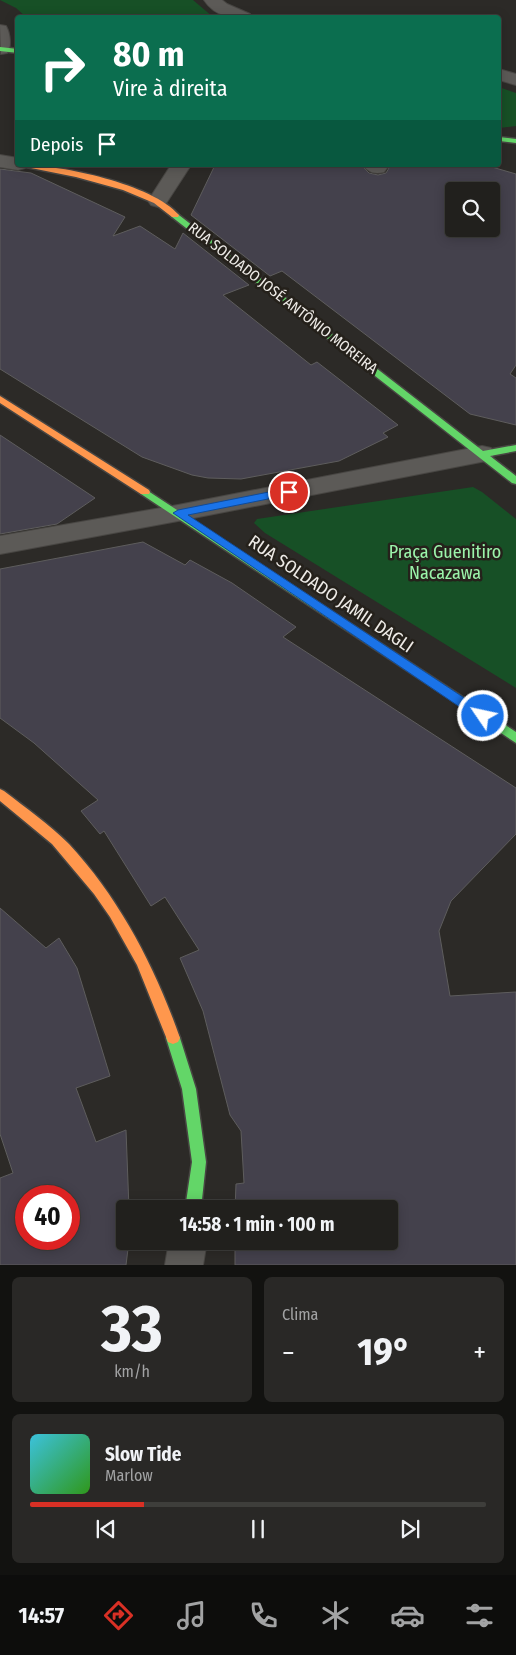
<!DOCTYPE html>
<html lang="pt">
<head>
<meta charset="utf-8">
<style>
  body { margin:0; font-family:"Fira Sans Condensed",sans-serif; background:#292826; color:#f1f3f6; height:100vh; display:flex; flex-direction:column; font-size:19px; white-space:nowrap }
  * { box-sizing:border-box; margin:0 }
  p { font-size:16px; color:#a2a3a4 }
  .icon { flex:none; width:28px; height:28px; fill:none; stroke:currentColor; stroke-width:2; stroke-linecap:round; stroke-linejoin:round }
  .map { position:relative; height:1265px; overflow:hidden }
  .sheet { display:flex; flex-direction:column; gap:12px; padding:12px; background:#121210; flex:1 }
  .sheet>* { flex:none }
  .guide { position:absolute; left:15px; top:15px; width:486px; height:152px; border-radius:5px; box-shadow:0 2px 12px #0003,0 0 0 1px #3e3e3b; background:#0b6e4f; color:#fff; overflow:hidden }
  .controls { position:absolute; left:445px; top:182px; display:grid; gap:10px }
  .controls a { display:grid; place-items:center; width:55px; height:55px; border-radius:5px; background:#21201d; box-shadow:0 2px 12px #0003,0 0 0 1px #3e3e3b; font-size:25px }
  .speed { position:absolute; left:15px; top:1185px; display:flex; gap:10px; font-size:25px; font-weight:700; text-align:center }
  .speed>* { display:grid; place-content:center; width:65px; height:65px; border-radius:50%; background:#21201d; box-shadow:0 2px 12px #0003,0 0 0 1px #3e3e3b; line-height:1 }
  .speed .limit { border:8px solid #d22; background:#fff; color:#111 }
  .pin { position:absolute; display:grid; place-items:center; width:42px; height:42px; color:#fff; margin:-21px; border:2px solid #fff; border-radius:50%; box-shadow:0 1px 5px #0007 }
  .me { position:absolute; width:55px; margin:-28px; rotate:304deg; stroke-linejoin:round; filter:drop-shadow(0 0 4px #0008) }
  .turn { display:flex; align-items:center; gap:18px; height:105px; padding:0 15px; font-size:22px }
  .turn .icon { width:65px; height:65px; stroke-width:2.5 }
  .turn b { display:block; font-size:35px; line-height:42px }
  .then { display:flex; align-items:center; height:48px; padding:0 15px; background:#0003; gap:10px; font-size:19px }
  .big { font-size:38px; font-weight:700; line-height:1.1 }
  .sheet .widget { flex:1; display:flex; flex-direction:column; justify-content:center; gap:8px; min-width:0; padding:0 18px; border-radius:8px; background:#292826 }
  .sheet .dial { align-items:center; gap:0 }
  .dial b { font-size:65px; line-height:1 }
  .song { display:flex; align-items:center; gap:15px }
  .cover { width:60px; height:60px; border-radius:8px; background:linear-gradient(135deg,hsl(190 70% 55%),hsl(110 70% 35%)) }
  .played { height:5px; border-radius:2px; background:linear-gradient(90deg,#d93025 25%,#3e3e3b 25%) }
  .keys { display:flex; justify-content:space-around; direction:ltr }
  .heat { display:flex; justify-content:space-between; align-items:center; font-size:28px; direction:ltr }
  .sheet .tiles { flex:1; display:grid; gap:12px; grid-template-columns:1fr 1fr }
  .widget:last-child { grid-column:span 2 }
  .trip { position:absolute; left:116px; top:1200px; width:282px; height:50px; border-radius:5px; background:#21201d; box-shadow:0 2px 12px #0003,0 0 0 1px #3e3e3b; font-weight:700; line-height:50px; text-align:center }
  .tab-bar { display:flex; height:80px; justify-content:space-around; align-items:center; background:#0d0d0c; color:#a2a3a4 }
  .tab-bar .icon { width:35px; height:35px }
  .tab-bar .active { color:#d93025 }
  .tab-bar b { font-size:22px; color:#f1f3f6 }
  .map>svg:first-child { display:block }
</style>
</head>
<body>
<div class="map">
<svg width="516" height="1265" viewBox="0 0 516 1265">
  <rect width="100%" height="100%" fill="#2c2a27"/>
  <!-- green -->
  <path fill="#175026" d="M0 0H193L213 17H26L16 8Z
    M499 87 516 93V126L499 128Z
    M473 487 482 492 516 519V688L265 533 254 523 257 519Z"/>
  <!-- building -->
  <path fill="#44414c" stroke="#5e5d5d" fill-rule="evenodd" d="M215 165H361L369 173 378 175 386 173 389 168 387 165H485L516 174V365L510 374 516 378V425L470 414 282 271 270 276 191 215ZM454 191H491V229H454Z
    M0 169 31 173 125 217 113 236 140 226 175 249 183 233 249 285 223 295 311 365 317 362 398 425 383 433 388 437 339 461 241 479 208 478 192 475 142 457 0 369Z
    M0 435 95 498 57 524 0 534Z
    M143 542 185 565 190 560 232 583 296 627 283 637 516 788V834L451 901 439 931 450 996 516 992V1265H235V1241H390V1209H235L236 1184 244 1183 241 1131 230 1115 203 1011 180 958 199 950 165 897 151 906 104 831 100 834 81 811 98 800 34 743 0 718V569Z
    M0 908 46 948 59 938 77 968 110 1076 76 1088 96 1142 126 1130 129 1209H125V1241H129L126 1265H0V1178L13 1173 0 1134ZM26 1196H69V1239H26Z"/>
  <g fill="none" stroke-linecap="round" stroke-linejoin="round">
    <!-- street casing -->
    <g stroke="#484643" stroke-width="2">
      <path id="street" d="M204 0H222L227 4 250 14 252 18C233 18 216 18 204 0Z
        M0 25 6 26C10 33 12 47 7 53L1 54Z
        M499 69 516 74V85L499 80Z
        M0 155 18 158V165H27L25 168 18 170 0 167Z
        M171 165H191L165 205 158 207 151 205 148 201Z
        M363 165H385L387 168 384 172C375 174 369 173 363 165Z
        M482 446 491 448 494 454 491 460 178 521 0 554V536L178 505Z
        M169 1241H207L203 1265H165Z"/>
    </g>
    <!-- fast casing -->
    <g stroke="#484643" stroke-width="3">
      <path id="fast" d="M0 47 18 49V53L0 51Z
        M499 137 516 139V143L499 141Z
        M175 212 483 451 516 445V451L490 456 516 476V484L512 483 172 217 171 215Z
        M145 489 516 732V743L141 494 140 492Z
        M173 1032 178 1034 180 1038 196 1089 206 1162 201 1209H185L192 1162 182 1089 166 1038 168 1034Z"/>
    </g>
    <!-- slow casing -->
    <g stroke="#484643" stroke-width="3">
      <path id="slow" d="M22 165C62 165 152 184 179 215L178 217H172L154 203 123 190 76 177 26 167Z
        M0 396 149 490 150 492 149 494H141L0 403Z
        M0 789 4 791C26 808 49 824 69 844 120 899 155 967 180 1038L178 1042 173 1044 168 1042 137 965 110 917 94 894 52 844 0 801Z"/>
    </g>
    <!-- street -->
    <use href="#street" fill="#5c5a57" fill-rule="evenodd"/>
    <!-- fast -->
    <use href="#fast" fill="#63d668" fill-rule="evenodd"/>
    <!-- slow -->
    <use href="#slow" fill="#ff974d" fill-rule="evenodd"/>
  </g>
  <!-- route -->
  <path fill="#1a73e8" stroke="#114b97" d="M289 488 294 492 293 494 188 515 487 713 489 716 487 720H479L173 513 178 510Z"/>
  <g text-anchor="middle" stroke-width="5" stroke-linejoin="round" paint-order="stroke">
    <!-- far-street labels -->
    <g font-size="15" fill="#eeebe7" stroke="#25211b">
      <text transform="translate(283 298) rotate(38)" y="5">RUA SOLDADO JOSÉ ANTÔNIO MOREIRA</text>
    </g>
    <!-- park labels -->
    <g font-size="18" fill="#9bf4aa" stroke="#25211b">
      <text x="445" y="558">Praça Guenitiro<tspan x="445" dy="21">Nacazawa</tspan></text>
    </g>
    <!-- street labels -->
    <g font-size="18" fill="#eeebe7" stroke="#25211b">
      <text transform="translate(331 594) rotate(34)" y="6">RUA SOLDADO JAMIL DAGLI</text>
    </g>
  </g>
</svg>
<div class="controls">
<a><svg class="icon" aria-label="search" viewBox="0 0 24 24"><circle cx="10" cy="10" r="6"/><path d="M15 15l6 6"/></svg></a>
</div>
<div class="speed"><div class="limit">40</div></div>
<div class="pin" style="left:289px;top:492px;background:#d93025"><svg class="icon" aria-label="arrive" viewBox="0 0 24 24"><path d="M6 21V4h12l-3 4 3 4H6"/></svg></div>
<svg class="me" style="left:483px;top:716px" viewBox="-20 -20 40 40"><circle r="17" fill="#1a73e8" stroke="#fff" stroke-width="3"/><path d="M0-11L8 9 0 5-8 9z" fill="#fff"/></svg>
<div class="trip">14:58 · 1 min · 100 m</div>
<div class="guide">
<div class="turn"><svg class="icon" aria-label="right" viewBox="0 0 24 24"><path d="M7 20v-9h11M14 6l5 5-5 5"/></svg><div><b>80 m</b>Vire à direita</div></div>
<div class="then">Depois<svg class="icon" aria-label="arrive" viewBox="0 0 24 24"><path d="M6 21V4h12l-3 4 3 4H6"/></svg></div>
</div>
</div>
<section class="sheet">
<div class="tiles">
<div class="widget dial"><b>33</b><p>km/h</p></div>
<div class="widget"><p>Clima</p>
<div class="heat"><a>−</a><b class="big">19°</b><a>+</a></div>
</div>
<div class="widget">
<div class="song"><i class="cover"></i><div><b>Slow Tide</b><p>Marlow</p></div></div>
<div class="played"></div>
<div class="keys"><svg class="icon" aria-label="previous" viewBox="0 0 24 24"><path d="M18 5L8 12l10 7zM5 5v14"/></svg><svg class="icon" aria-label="pause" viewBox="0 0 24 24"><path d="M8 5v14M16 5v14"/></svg><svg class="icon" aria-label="next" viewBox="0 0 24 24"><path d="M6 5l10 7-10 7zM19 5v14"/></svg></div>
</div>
</div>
</section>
<nav class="tab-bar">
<b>14:57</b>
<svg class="icon active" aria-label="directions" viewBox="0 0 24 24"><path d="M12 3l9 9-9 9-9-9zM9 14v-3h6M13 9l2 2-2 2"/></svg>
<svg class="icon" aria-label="music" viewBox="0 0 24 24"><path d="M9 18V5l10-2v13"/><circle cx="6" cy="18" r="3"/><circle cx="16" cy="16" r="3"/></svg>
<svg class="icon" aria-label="phone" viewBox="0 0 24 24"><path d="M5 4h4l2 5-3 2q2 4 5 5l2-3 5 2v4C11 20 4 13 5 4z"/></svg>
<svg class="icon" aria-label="climate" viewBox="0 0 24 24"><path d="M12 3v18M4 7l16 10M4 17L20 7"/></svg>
<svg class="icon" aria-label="car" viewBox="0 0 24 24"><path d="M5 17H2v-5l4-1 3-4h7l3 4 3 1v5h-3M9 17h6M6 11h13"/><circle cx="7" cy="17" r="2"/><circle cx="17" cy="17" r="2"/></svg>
<svg class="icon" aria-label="filters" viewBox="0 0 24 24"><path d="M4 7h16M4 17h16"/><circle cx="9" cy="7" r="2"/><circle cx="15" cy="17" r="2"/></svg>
</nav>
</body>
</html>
